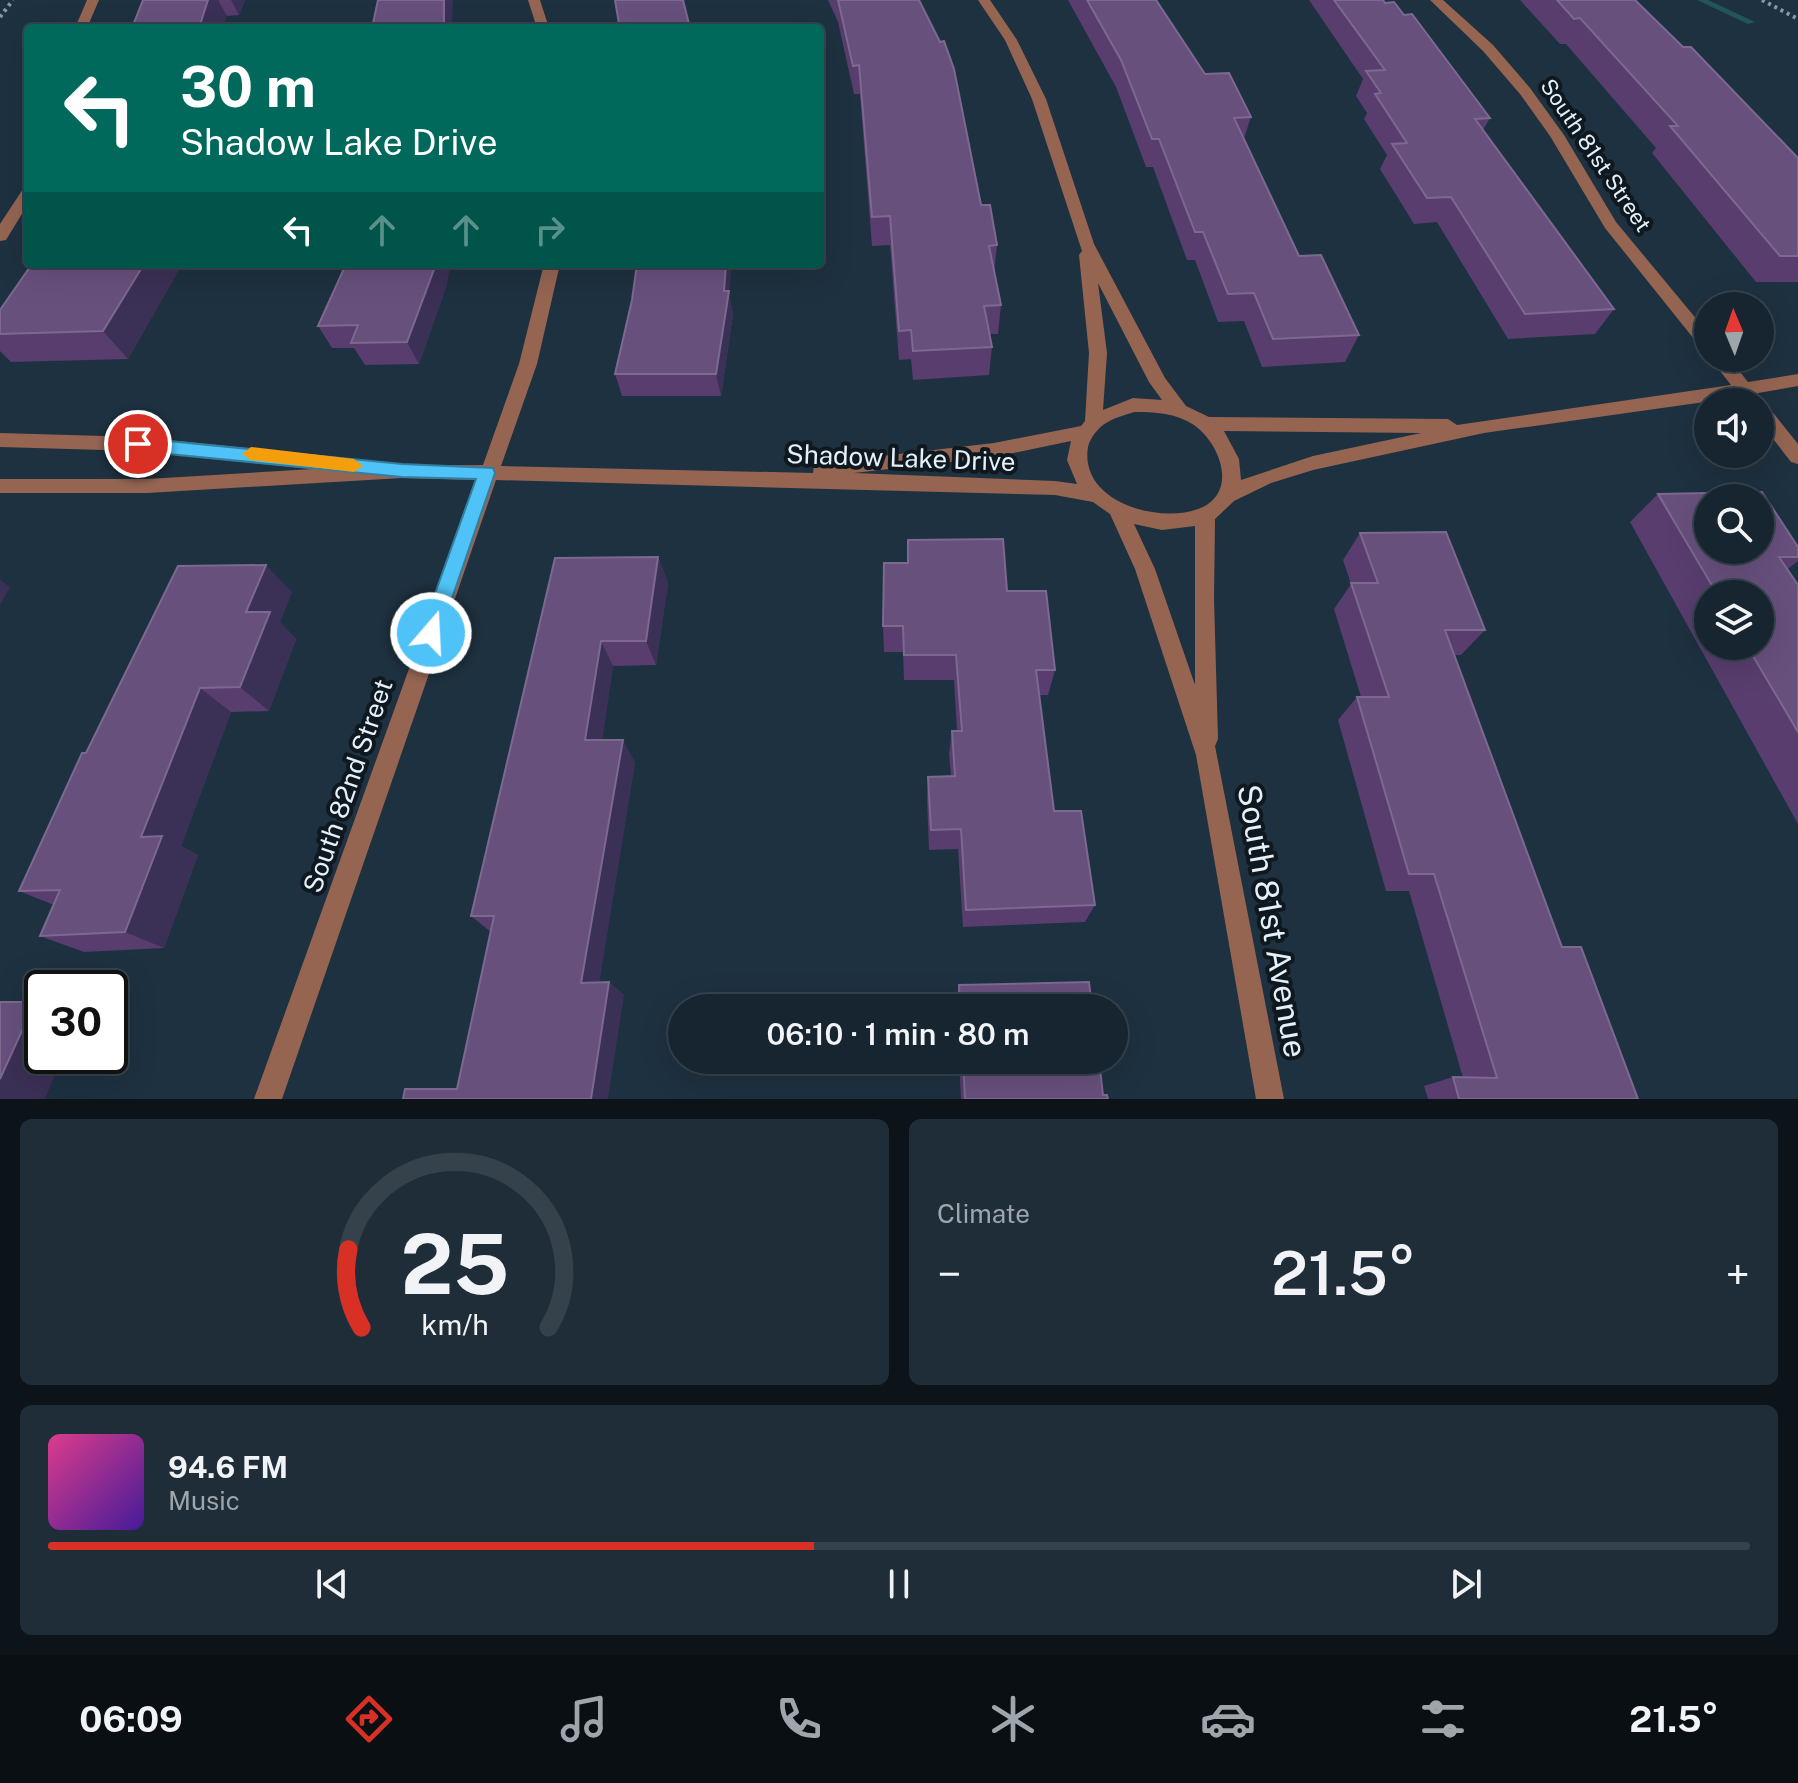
<!DOCTYPE html>
<html lang="en">
<head>
<meta charset="utf-8">
<style>
  body { margin:0; font-family:"Public Sans",sans-serif; background:#1f2d38; color:#f1f3f6; height:100vh; display:flex; flex-direction:column; font-size:30px; white-space:nowrap }
  * { box-sizing:border-box; margin:0 }
  p { font-size:26px; color:#9ea5ab }
  .icon { flex:none; width:44px; height:44px; fill:none; stroke:currentColor; stroke-width:2; stroke-linecap:round; stroke-linejoin:round }
  .map { position:relative; height:1099px; overflow:hidden }
  .drawer { display:flex; flex-direction:column; gap:20px; padding:20px; background:#0c141a; flex:1 }
  .drawer>* { flex:none }
  .hud { position:absolute; left:24px; top:24px; width:800px; height:244px; border-radius:8px; box-shadow:0 8px 32px #0002,0 0 0 2px #35424c; background:#00695c; color:#fff; overflow:hidden }
  .needle { width:52px; rotate:358deg }
  .fabs { position:absolute; left:1694px; top:292px; display:grid; gap:16px }
  .fabs a { display:grid; place-items:center; width:80px; height:80px; border-radius:50%; background:#162530; box-shadow:0 8px 32px #0002,0 0 0 2px #35424c; font-size:40px }
  .speed { position:absolute; left:24px; top:970px; display:flex; gap:16px; font-size:40px; font-weight:700; text-align:center }
  .speed>* { display:grid; place-content:center; width:104px; height:104px; border-radius:50%; background:#162530; box-shadow:0 8px 32px #0002,0 0 0 2px #35424c; line-height:1 }
  .speed .limit { border:4px solid #111; border-radius:12px; background:#fff; color:#111 }
  .pin { position:absolute; display:grid; place-items:center; width:68px; height:68px; color:#fff; margin:-34px; border:4px solid #fff; border-radius:50%; box-shadow:0 2px 8px #0007 }
  .me { position:absolute; width:88px; margin:-44px; rotate:19deg; stroke-linejoin:round; filter:drop-shadow(0 0 6px #0008) }
  .turn { display:flex; align-items:center; gap:28px; height:168px; padding:0 24px; font-size:36px }
  .turn .icon { width:104px; height:104px; stroke-width:2.5 }
  .turn b { display:block; font-size:56px; line-height:68px }
  .lanes { display:flex; align-items:center; height:76px; padding:0 24px; background:#0003; justify-content:center; gap:40px; direction:ltr }
  .lanes .off { opacity:.35 }
  .big { font-size:60px; font-weight:600; line-height:1.1 }
  .drawer .tile { flex:1; display:flex; flex-direction:column; justify-content:center; gap:12px; min-width:0; padding:0 28px; border-radius:12px; background:#1f2d38 }
  .drawer .dial { align-items:center; gap:0 }
  .dial svg { height:208px; overflow:visible; fill:none; stroke:#35424c; stroke-width:7; stroke-linecap:round; text-anchor:middle }
  .dial text { fill:#f1f3f6; stroke:none }
  .song { display:flex; align-items:center; gap:24px }
  .cover { width:96px; height:96px; border-radius:12px; background:linear-gradient(135deg,hsl(330 70% 55%),hsl(260 70% 35%)) }
  .played { height:8px; border-radius:4px; background:linear-gradient(90deg,#d93025 45%,#35424c 45%) }
  .keys { display:flex; justify-content:space-around; direction:ltr }
  .heat { display:flex; justify-content:space-between; align-items:center; font-size:44px; direction:ltr }
  .drawer .tiles { flex:1; display:grid; gap:20px; grid-template-columns:1fr 1fr }
  .tile:last-child { grid-column:span 2 }
  .trip { position:absolute; left:668px; top:994px; width:460px; height:80px; border-radius:40px; background:#162530; box-shadow:0 8px 32px #0002,0 0 0 2px #35424c; font-weight:600; line-height:80px; text-align:center }
  .dock { display:flex; height:128px; justify-content:space-around; align-items:center; background:#090f13; color:#9ea5ab }
  .dock .icon { width:56px; height:56px }
  .dock .current { color:#d93025 }
  .dock b { font-size:36px; color:#f1f3f6 }
  .map>svg:first-child { display:block }
</style>
</head>
<body>
<div class="map">
<svg width="1798" height="1099" viewBox="0 0 1798 1099">
  <rect width="100%" height="100%" fill="#1e3140"/>
  <g fill="none" stroke-linecap="round" stroke-linejoin="round">
    <!-- stream -->
    <path fill="#215557" fill-rule="evenodd" d="M1697 0H1708L1755 22 1748 24Z"/>
    <!-- path -->
    <path stroke="#8998a5" stroke-width="4" stroke-dasharray="3 4" stroke-linecap="butt" d="M1762 0 1798 19
      M0 17 13 0"/>
    <!-- minor -->
    <path fill="#956552" fill-rule="evenodd" d="M87 0H99L87 28H75Z
      M528 0H540L549 28H537Z
      M978 0H990L1017 40 1046 99 1094 244 1165 378 1186 406 1209 417 1448 419 1457 425 1731 385 1710 358H1729L1748 382 1798 374V386L1758 393 1759 402H1744L1740 397 1484 433 1313 470 1271 483 1234 501 1215 519 1214 599 1218 739 1215 746 1284 1099H1256L1196 755 1135 569 1110 514 1093 502 1055 495 496 480 282 1099H254L477 480 402 478 147 493H0V479H147L313 469 138 451 0 447V433L138 437 346 458 353 460 355 466 483 465 519 364 544 264H560L537 364 501 466 813 473 814 465 821 463 994 443 1081 426 1085 421 1089 353 1079 255 1082 251 1032 99 1005 40ZM1098 283 1149 382 1162 400 1133 398 1103 410 1107 353ZM1134 412C1155 412 1176 413 1194 425 1221 444 1239 494 1198 509 1157 524 1079 501 1088 447 1090 438 1098 428 1106 423 1114 418 1125 415 1134 412ZM1224 431 1421 433 1313 456 1241 480 1239 459ZM1071 441 1067 460 1077 484 1055 481 854 473 994 457ZM1134 524 1162 530 1195 526V685L1155 569Z
      M1430 0H1443L1493 45 1530 88 1564 135 1616 222 1708 333V351L1702 349 1605 228 1550 136 1520 94 1483 51Z
      M28 187V204L6 240 0 241V224L23 189Z
      M1760 402 1766 404 1798 444V464L1791 462 1760 422Z"/>
  </g>
  <!-- wall -->
  <path fill="#583d6e" fill-rule="evenodd" d="M143 0H245L239 15 227 16Z
    M828 0H919L981 205 997 245 994 273 1001 305 998 334H989L992 347 989 375 913 380 911 359 899 360 890 245 872 246 860 94H854L838 22Z
    M1068 0H1156L1205 74 1251 117 1244 138 1299 256 1359 335 1345 362 1262 367 1244 321 1218 322 1195 260H1187L1153 167H1146L1116 87Z
    M1309 0H1383L1490 118 1483 130 1614 309 1595 334 1508 339 1437 222 1414 224 1380 169 1387 155 1364 119 1367 113 1356 96 1363 79Z
    M1520 0H1635L1798 158V282H1756L1652 153 1656 148 1566 44H1560Z
    M32 264H182L128 359 11 362 0 351V310Z
    M447 284 419 364 365 365 354 348H332L318 326Z
    M729 296 733 314 721 396H622L615 374 632 300Z
    M1658 494 1798 547V561L1788 569 1798 585V824L1630 522ZM1708 594H1760V646H1708Z
    M1360 533 1485 630 1461 655H1454L1562 947 1638 1099H1428L1424 1086 1453 1077 1463 1078 1409 891H1386L1338 720 1357 697H1361L1334 609 1351 584 1343 560Z
    M908 540 1007 591 1055 670 1048 695H1039L1054 811 1095 905 1085 922 963 927 958 849 929 850 927 799 928 777 951 776 949 754 952 731H957L954 680H904L903 652H884L883 626 908 563Z
    M658 557 668 583 656 665 613 666 602 740 635 762 599 982H609L624 995 457 1089 491 932 471 916 555 558Z
    M292 592 280 622 296 639 269 711 231 712 181 846 198 855 164 948 84 952 40 936 54 905 19 891 86 753Z
    M959 985 1092 1008H956V999Z
    M959 1060H1099L1103 1095 1108 1099H961Z"/>
  <!-- shaded-wall -->
  <path fill="#3b3055" d="M208 0H218L227 16 223 28H199Z
    M231 0H245L239 15Z
    M444 0H453L452 28H444Z
    M627 23 628 28H620L619 24Z
    M144 264H182L128 359 103 331Z
    M436 264H451L447 284 419 364 407 342Z
    M726 264H732L729 296 733 314 721 396 716 374Z
    M658 557 668 583 656 665 646 641Z
    M266 565 292 592 280 622 296 639 269 711 240 687 246 612Z
    M0 580 10 587 0 605Z
    M601 641 613 666 599 762 585 740Z
    M200 688 231 712 181 846 198 855 164 948 125 932 141 837Z
    M623 740 635 762 597 996 581 983Z
    M609 982 624 995 608 1099H591Z
    M35 1002 42 1004V1056H63L45 1099H0V1079Z"/>
  <!-- building -->
  <path fill="#68507d" stroke="#7b6990" stroke-width="2" fill-rule="evenodd" d="M143 0H208L199 28H132Z
    M378 0H444V28H372Z
    M615 0H683L690 28H627V23L619 24Z
    M838 0H919L940 42 944 41 954 69 981 205H990L997 245 989 246 1001 305 984 306 992 347 913 351 911 330 899 331 890 216 872 217 859 65 853 66Z
    M1087 0H1156L1205 74 1229 73 1251 117 1234 118 1299 256 1321 255 1359 335 1273 339 1254 293 1228 294 1203 232H1195L1159 139H1152L1121 60Z
    M1334 0H1383L1385 3 1394 2 1404 15 1412 14 1490 118 1475 119 1614 309 1525 314 1451 197 1427 198 1392 144 1407 143 1375 94 1381 93 1366 71 1385 70Z
    M1557 0H1635L1683 47H1691L1798 158V256H1780L1670 126H1678L1580 18 1574 19Z
    M32 264H144L103 331 0 334V310Z
    M346 264H436L407 342 351 343 358 325 318 326Z
    M637 264H726L724 291H729L716 374H615L632 300Z
    M1762 492 1798 547V557H1779L1798 585V732L1747 646H1760V594H1717L1658 494ZM1708 498H1760V550H1708Z
    M1446 532 1485 630H1445L1562 947H1581L1638 1099H1459L1453 1077 1497 1078 1434 874H1409L1357 697H1389L1351 583H1378L1360 533Z
    M1003 539 1007 591H1046L1055 670H1036L1054 811H1081L1095 905 966 910 961 829 931 830 928 777 955 776 952 731H962L956 655H904L903 626H883L884 563H908V540Z
    M658 557 646 641H601L585 740H623L581 983 609 982 591 1099H403L405 1089H457L494 916H471L555 558Z
    M266 565 246 612H270L240 687 200 688 141 837 162 836 125 932 40 936 60 890 19 891 82 753H86L178 566Z
    M1089 982 1092 1008H960L959 985Z
    M0 1002H35L0 1079Z
    M963 1060H1099L1103 1095H1107L1108 1099H965Z"/>
  <!-- route -->
  <path fill="#4fc3f7" stroke="#337fa1" stroke-width="2" d="M138 438 402 464 493 468 495 473 438 639 431 641 424 639 421 633 476 479 402 477 138 451 130 444Z"/>
  <!-- slow -->
  <path fill="#f59e0b" d="M251 447 354 459 363 466 354 472 251 460 242 454Z"/>
  <g text-anchor="middle" stroke-width="8" stroke-linejoin="round" paint-order="stroke">
    <!-- far-street labels -->
    <g font-size="22" fill="#e4f0fa" stroke="#0f181f">
      <text transform="translate(1596 155) rotate(56)" y="8">South 81st Street</text>
    </g>
    <!-- street labels -->
    <g font-size="26" fill="#e4f0fa" stroke="#0f181f">
      <text transform="translate(901 458) rotate(2)" y="9">Shadow Lake Drive</text>
      <text transform="translate(348 786) rotate(-71)" y="9">South 82nd Street</text>
    </g>
    <!-- near-street labels -->
    <g font-size="32" fill="#e4f0fa" stroke="#0f181f">
      <text transform="translate(1272 921) rotate(80)" y="11">South 81st Avenue</text>
    </g>
  </g>
</svg>
<div class="fabs">
<a><svg class="needle" viewBox="-14 -14 28 28"><path d="M0-13l5 13h-10z" fill="#e53935"/><path d="M0 13l5-13h-10z" fill="#9ea5ab"/></svg></a>
<a><svg class="icon" aria-label="sound" viewBox="0 0 24 24"><path d="M4 9h4l5-4v14l-5-4H4zM17 9q2 3 0 6"/></svg></a>
<a><svg class="icon" aria-label="search" viewBox="0 0 24 24"><circle cx="10" cy="10" r="6"/><path d="M15 15l6 6"/></svg></a>
<a><svg class="icon" aria-label="layers" viewBox="0 0 24 24"><path d="M12 4l9 5-9 5-9-5zM3 14l9 5 9-5"/></svg></a>
</div>
<div class="speed"><div class="limit">30</div></div>
<div class="pin" style="left:138px;top:444px;background:#d93025"><svg class="icon" aria-label="arrive" viewBox="0 0 24 24"><path d="M6 21V4h12l-3 4 3 4H6"/></svg></div>
<svg class="me" style="left:431px;top:633px" viewBox="-20 -20 40 40"><circle r="17" fill="#4fc3f7" stroke="#fff" stroke-width="3"/><path d="M0-11L8 9 0 5-8 9z" fill="#fff"/></svg>
<div class="trip">06:10 · 1 min · 80 m</div>
<div class="hud">
<div class="turn"><svg class="icon" aria-label="left" viewBox="0 0 24 24"><path d="M17 20v-9H6M10 6l-5 5 5 5"/></svg><div><b>30 m</b>Shadow Lake Drive</div></div>
<div class="lanes"><svg class="icon" aria-label="left" viewBox="0 0 24 24"><path d="M17 20v-9H6M10 6l-5 5 5 5"/></svg><svg class="icon off" aria-label="ahead" viewBox="0 0 24 24"><path d="M12 20V5M6 11l6-6 6 6"/></svg><svg class="icon off" aria-label="ahead" viewBox="0 0 24 24"><path d="M12 20V5M6 11l6-6 6 6"/></svg><svg class="icon off" aria-label="right" viewBox="0 0 24 24"><path d="M7 20v-9h11M14 6l5 5-5 5"/></svg></div>
</div>
</div>
<section class="drawer">
<div class="tiles">
<div class="tile dial"><svg viewBox="0 0 100 80">
<path d="M14 69A42 42 0 1 1 86 69"/>
<path d="M14 69A42 42 0 0 1 9 39" stroke="#d93025"/>
<text x="50" y="56" font-size="32" font-weight="700">25</text>
<text x="50" y="72" font-size="11">km/h</text>
</svg></div>
<div class="tile"><p>Climate</p>
<div class="heat"><a>−</a><b class="big">21.5°</b><a>+</a></div>
</div>
<div class="tile">
<div class="song"><i class="cover"></i><div><b>94.6 FM</b><p>Music</p></div></div>
<div class="played"></div>
<div class="keys"><svg class="icon" aria-label="previous" viewBox="0 0 24 24"><path d="M18 5L8 12l10 7zM5 5v14"/></svg><svg class="icon" aria-label="pause" viewBox="0 0 24 24"><path d="M8 5v14M16 5v14"/></svg><svg class="icon" aria-label="next" viewBox="0 0 24 24"><path d="M6 5l10 7-10 7zM19 5v14"/></svg></div>
</div>
</div>
</section>
<nav class="dock">
<b>06:09</b>
<svg class="icon current" aria-label="directions" viewBox="0 0 24 24"><path d="M12 3l9 9-9 9-9-9zM9 14v-3h6M13 9l2 2-2 2"/></svg>
<svg class="icon" aria-label="music" viewBox="0 0 24 24"><path d="M9 18V5l10-2v13"/><circle cx="6" cy="18" r="3"/><circle cx="16" cy="16" r="3"/></svg>
<svg class="icon" aria-label="phone" viewBox="0 0 24 24"><path d="M5 4h4l2 5-3 2q2 4 5 5l2-3 5 2v4C11 20 4 13 5 4z"/></svg>
<svg class="icon" aria-label="climate" viewBox="0 0 24 24"><path d="M12 3v18M4 7l16 10M4 17L20 7"/></svg>
<svg class="icon" aria-label="car" viewBox="0 0 24 24"><path d="M5 17H2v-5l4-1 3-4h7l3 4 3 1v5h-3M9 17h6M6 11h13"/><circle cx="7" cy="17" r="2"/><circle cx="17" cy="17" r="2"/></svg>
<svg class="icon" aria-label="filters" viewBox="0 0 24 24"><path d="M4 7h16M4 17h16"/><circle cx="9" cy="7" r="2"/><circle cx="15" cy="17" r="2"/></svg>
<b>21.5°</b>
</nav>
</body>
</html>
